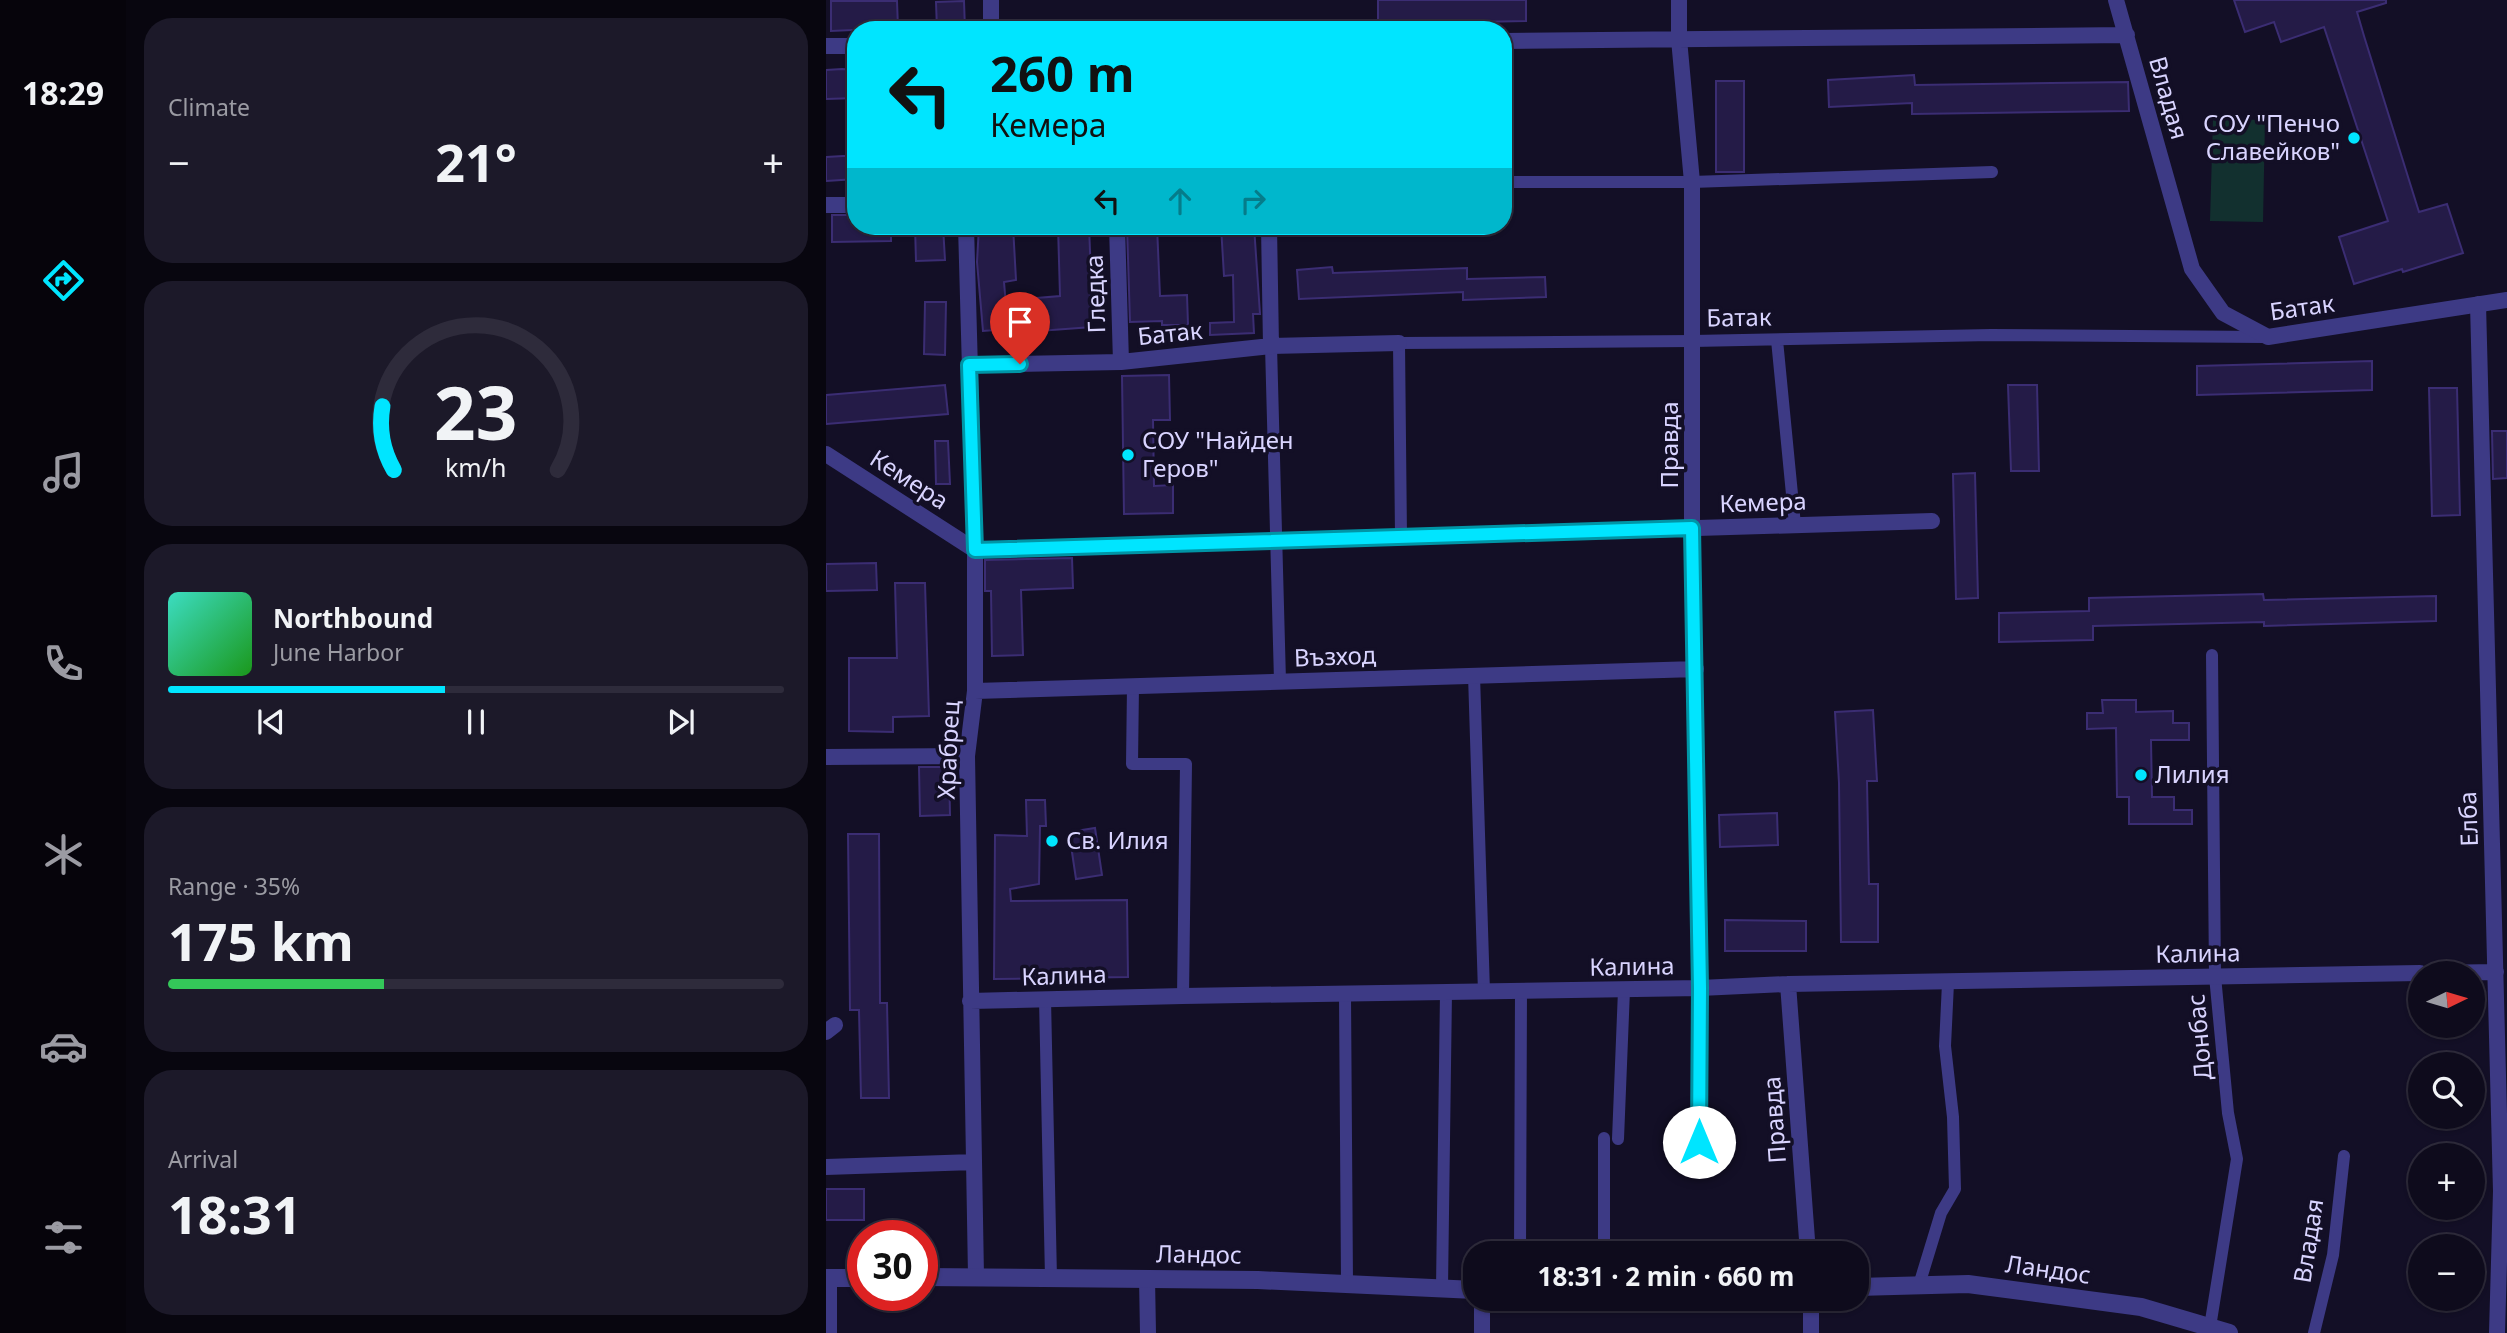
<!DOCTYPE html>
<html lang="en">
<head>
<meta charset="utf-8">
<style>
  body { margin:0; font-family:"Noto Sans",sans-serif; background:#1c1929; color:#f1f3f6; height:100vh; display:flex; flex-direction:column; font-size:26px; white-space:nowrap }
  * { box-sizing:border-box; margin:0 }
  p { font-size:23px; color:#9b9ba3 }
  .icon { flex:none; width:38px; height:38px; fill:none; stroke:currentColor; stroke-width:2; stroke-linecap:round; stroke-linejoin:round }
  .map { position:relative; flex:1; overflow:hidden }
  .details { display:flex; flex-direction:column; gap:18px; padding:18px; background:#08060f; width:700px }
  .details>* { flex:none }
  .banner { position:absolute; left:21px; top:21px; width:665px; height:214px; border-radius:28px; box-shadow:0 2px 5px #0004,0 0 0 2px #2e2b3b; background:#00e5ff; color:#111; overflow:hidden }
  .needle { width:46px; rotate:85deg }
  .controls { position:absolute; left:1582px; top:961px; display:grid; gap:14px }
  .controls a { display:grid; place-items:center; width:77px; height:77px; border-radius:50%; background:#0e0b1c; box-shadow:0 2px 5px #0004,0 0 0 2px #2e2b3b; font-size:35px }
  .speed { position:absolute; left:21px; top:1220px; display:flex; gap:14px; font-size:35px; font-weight:700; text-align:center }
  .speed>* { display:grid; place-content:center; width:91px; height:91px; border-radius:50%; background:#0e0b1c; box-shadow:0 2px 5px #0004,0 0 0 2px #2e2b3b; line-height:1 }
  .speed .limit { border:10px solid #d22; background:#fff; color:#111 }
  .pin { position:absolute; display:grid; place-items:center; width:60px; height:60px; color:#fff; margin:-72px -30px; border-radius:50% 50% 50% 0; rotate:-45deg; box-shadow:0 0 7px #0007 }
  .pin .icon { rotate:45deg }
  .me { position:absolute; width:77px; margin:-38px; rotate:0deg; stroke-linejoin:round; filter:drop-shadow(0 0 5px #0008) }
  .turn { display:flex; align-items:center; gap:24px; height:147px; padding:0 28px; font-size:32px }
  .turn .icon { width:91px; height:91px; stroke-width:2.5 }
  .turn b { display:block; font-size:49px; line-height:60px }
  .lanes { display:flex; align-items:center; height:66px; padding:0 28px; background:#0003; justify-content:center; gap:35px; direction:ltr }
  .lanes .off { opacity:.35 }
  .big { font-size:52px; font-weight:700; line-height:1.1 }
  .details .widget { flex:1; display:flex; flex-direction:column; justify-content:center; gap:10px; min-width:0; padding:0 24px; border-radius:28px; background:#1c1929 }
  .details .dial { align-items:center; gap:0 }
  .dial svg { height:182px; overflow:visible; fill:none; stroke:#2e2b3b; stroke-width:7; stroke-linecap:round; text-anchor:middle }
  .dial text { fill:#f1f3f6; stroke:none }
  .song { display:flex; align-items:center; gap:21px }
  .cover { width:84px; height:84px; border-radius:10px; background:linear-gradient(135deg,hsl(170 70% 55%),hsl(120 70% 35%)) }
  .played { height:7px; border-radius:4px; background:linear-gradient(90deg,#00e5ff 45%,#2e2b3b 45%) }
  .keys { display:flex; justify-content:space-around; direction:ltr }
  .heat { display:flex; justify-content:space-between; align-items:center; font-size:38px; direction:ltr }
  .charge { height:10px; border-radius:5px; background:linear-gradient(90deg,#34c759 35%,#2e2b3b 0) }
  .trip { position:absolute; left:637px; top:1241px; width:406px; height:70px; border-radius:28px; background:#0e0b1c; box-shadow:0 2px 5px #0004,0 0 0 2px #2e2b3b; font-weight:700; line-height:70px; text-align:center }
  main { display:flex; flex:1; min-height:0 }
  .dock { display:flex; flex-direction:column; width:126px; justify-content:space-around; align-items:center; background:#06040b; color:#9b9ba3 }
  .dock .icon { width:49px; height:49px }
  .dock .current { color:#00e5ff }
  .dock b { font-size:32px; color:#f1f3f6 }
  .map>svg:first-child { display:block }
</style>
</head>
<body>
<main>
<nav class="dock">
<b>18:29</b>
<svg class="icon current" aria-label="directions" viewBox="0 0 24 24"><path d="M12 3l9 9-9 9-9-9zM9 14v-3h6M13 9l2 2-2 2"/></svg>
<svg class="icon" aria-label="music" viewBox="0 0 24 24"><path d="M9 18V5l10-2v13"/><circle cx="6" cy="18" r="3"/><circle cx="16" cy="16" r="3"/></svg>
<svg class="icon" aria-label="phone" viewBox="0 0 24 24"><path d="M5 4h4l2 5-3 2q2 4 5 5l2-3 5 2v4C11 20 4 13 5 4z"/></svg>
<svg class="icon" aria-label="climate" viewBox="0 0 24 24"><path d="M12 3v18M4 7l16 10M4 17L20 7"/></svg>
<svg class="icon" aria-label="car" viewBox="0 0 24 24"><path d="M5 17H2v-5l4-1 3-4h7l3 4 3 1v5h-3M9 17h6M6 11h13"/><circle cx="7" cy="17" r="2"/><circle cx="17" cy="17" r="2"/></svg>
<svg class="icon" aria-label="filters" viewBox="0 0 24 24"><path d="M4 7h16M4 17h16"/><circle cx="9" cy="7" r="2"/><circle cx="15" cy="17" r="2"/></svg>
</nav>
<section class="details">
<div class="widget"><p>Climate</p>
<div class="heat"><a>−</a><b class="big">21°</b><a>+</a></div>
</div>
<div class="widget dial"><svg viewBox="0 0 100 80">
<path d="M14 69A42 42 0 1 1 86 69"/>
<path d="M14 69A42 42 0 0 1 9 41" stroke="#00e5ff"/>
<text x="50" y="56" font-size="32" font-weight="700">23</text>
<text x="50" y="72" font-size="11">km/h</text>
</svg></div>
<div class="widget">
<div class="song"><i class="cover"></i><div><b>Northbound</b><p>June Harbor</p></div></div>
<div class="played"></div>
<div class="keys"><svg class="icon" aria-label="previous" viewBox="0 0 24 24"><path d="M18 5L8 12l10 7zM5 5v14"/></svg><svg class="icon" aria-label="pause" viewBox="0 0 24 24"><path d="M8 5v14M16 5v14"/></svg><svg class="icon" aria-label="next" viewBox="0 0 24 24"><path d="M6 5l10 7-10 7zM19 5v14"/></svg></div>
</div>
<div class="widget"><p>Range · 35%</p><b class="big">175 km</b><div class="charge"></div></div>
<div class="widget"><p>Arrival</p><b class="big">18:31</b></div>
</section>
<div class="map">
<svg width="1681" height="1333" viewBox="0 0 1681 1333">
  <rect width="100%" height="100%" fill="#130f26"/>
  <!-- green -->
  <path fill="#12302f" d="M1387 119 1439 120 1437 222 1384 221Z"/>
  <!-- building -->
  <path fill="#241b47" stroke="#3b2d73" stroke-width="2" d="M552 0H700V21L552 24Z
    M1408 0H1560V3L1531 12 1538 36 1593 212 1621 204 1637 253 1577 272 1576 269 1528 284 1513 237 1562 221 1498 27 1455 42 1448 22 1419 32Z
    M5 1H71L72 28 5 31Z
    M138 1 139 30H111L110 2Z
    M16 69 30 70V98L0 99V70Z
    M1088 75 1089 85 1302 82 1303 111 1086 114V103L1003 107 1002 80Z
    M890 81H918V172H890Z
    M17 156H30V179L0 181V157Z
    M6 215H30V226H65V241L6 242Z
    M89 226H117L119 260 90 261Z
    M153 226H187L190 280 178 282 182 329 157 331 151 262Z
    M232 226H263L265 276H263L266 327 213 331 211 298 234 296Z
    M301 226H331L334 296 361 295 362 325H336V321L304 322Z
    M395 226H428L434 314H427L428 333 384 335V323L408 322 407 275 398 276Z
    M506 267 507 273 641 268V279L719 277 720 297 637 300V292L473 299 471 270Z
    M99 302H120L119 355 98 354Z
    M1546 361V390L1371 395V366Z
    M343 375 344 420H327L328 486 347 485V513L298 514 296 376Z
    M119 385 122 414 0 424V395Z
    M1182 385H1211L1213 471H1185Z
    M1603 388H1631L1634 515 1606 516Z
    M1666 431H1681V478L1667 479Z
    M109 441H122L124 484H110Z
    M1149 473 1152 598 1130 599 1127 474Z
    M246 558 247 588 195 590 197 655 166 656 165 591H159V560Z
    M50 563 51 590 0 591V564Z
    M69 583H99L103 716 67 717V732L23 731V658H71Z
    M1437 594 1438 600 1610 596V621L1438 626V622L1267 626V640L1173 642V613L1263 611V598Z
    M1276 700H1310V712L1347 711V723H1363V740H1325L1326 797H1348V810H1366V824H1303V797H1291L1290 728 1261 729V713H1277Z
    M1047 710 1051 781H1041L1043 884H1052V942H1015L1013 783 1009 712Z
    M93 767H123L124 815 94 816Z
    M200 800H219L220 826H214L213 884 184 889 185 901 301 900 302 977 168 979 169 835 201 836Z
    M951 813 952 845 894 847 893 815Z
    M269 828 276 875 250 879 243 832Z
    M22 834H53L54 1003H61L63 1098H35L33 1010H24Z
    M899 920 980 921V951H899Z
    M0 1189H38V1220H0Z"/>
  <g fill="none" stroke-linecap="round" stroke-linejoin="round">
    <!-- pedestrian -->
    <path stroke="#3d3a85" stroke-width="12" d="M677 182H866L1166 172
      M951 340 969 525
      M445 346 454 681
      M575 537 573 343 867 341 1165 335 1439 337
      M648 675 658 992
      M307 686 306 764H360L357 996
      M519 994 521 1284
      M219 999 225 1278
      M778 1138V1253
      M792 1139 798 990
      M694 1253 695 991
      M1093 1285 1115 1213 1129 1189 1127 1117 1119 1046 1122 983
      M616 1288 620 992
      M1384 1327 1411 1159 1402 1113 1389 976 1386 655
      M1488 1333 1507 1255 1518 1156"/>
    <!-- minor -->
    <path stroke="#3d3a85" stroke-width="16" d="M165 0V30
      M853 0V39L866 182V528L874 988 873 1142
      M1290 0 1366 269 1397 313 1442 337 1681 300
      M677 41 1301 35
      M0 46H30
      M0 205H30
      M140 226 149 550V691L141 756 150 1276
      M291 226 295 362
      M443 226 445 346
      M1652 304 1675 1191 1671 1333
      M143 365 295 362 445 346 573 343
      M0 454 149 550 1106 521
      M149 691 870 669
      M0 757 141 756
      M1607 973 1670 972
      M962 984 982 1253
      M144 1001 357 996 874 988 962 984 1594 973
      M0 1032 9 1025
      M0 1167 148 1162
      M3 1278V1333
      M321 1278 322 1333
      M985 1298V1333
      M656 1333V1298"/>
    <!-- tertiary -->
    <path stroke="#3d3a85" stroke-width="18" d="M96 1277 432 1280 649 1290
      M0 1278H37
      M1031 1287 1142 1284 1315 1307 1403 1333"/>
  </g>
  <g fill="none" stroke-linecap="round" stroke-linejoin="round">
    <!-- route casing -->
    <g stroke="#0095a6" stroke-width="18">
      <path id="route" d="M194 364 143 365 149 550 866 528 874 988 873 1142"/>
    </g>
    <!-- route -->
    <use href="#route" stroke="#00e5ff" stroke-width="12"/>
  </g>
  <!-- markers -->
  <g fill="#00e5ff" stroke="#130f26" stroke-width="2.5">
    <circle cx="1528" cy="138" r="7"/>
    <circle cx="302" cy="455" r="7"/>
    <circle cx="1315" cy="775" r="7"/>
    <circle cx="226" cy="841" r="7"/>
  </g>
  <g text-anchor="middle" stroke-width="7" stroke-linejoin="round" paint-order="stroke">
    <!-- street labels -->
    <g font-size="24" fill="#d9d4ff" stroke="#130f26">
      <text transform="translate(1342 98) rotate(74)" y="8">Владая</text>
      <text transform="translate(270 294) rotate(-92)" y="8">Гледка</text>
      <text transform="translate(1476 308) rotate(-8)" y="8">Батак</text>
      <text transform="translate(913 318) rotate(-1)" y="8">Батак</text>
      <text transform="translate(344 334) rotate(-6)" y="8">Батак</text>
      <text transform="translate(844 445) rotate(-90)" y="8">Правда</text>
      <text transform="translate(83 480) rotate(33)" y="8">Кемера</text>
      <text transform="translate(937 503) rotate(-2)" y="8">Кемера</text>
      <text transform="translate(509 657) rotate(-2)" y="8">Възход</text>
      <text transform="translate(123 750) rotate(-87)" y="8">Храбрец</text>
      <text transform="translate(1643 819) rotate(-92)" y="8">Елба</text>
      <text transform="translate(1372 954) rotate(-1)" y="8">Калина</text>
      <text transform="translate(806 967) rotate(-1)" y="8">Калина</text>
      <text transform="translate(238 976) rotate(-2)" y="8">Калина</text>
      <text transform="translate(1374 1037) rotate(-95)" y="8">Донбас</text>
      <text transform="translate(949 1120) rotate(-94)" y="8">Правда</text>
      <text transform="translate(1483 1241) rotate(-81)" y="8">Владая</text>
      <text transform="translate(373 1255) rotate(1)" y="8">Ландос</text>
      <text transform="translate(1222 1270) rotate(8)" y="8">Ландос</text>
    </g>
    <!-- poi labels -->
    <g font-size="24" fill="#d9d4ff" stroke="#130f26" text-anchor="start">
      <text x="1514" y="132" text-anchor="end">СОУ "Пенчо<tspan x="1514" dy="28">Славейков"</tspan></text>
      <text x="316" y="449">СОУ "Найден<tspan x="316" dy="28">Геров"</tspan></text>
      <text x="1329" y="783">Лилия</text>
      <text x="240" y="849">Св. Илия</text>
    </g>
  </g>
</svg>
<div class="controls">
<a><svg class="needle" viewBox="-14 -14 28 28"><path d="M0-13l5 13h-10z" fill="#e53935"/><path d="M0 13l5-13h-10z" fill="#9b9ba3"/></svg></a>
<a><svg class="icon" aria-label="search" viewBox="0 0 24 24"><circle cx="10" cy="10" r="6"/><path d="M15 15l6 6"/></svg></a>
<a>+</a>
<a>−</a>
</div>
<div class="speed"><div class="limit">30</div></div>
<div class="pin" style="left:194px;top:364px;background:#d93025"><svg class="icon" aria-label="arrive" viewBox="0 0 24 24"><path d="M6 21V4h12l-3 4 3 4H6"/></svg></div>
<svg class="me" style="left:873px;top:1142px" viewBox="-20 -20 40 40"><circle r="19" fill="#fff"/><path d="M0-13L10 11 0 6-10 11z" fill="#00e5ff"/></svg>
<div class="trip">18:31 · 2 min · 660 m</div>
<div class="banner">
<div class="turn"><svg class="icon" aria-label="left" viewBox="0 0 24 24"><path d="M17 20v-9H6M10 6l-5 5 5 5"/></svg><div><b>260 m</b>Кемера</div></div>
<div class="lanes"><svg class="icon" aria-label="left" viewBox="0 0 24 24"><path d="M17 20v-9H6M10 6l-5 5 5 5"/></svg><svg class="icon off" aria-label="ahead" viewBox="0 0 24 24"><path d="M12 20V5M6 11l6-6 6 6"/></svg><svg class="icon off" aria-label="right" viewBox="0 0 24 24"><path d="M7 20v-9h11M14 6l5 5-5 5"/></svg></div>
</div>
</div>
</main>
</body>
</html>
